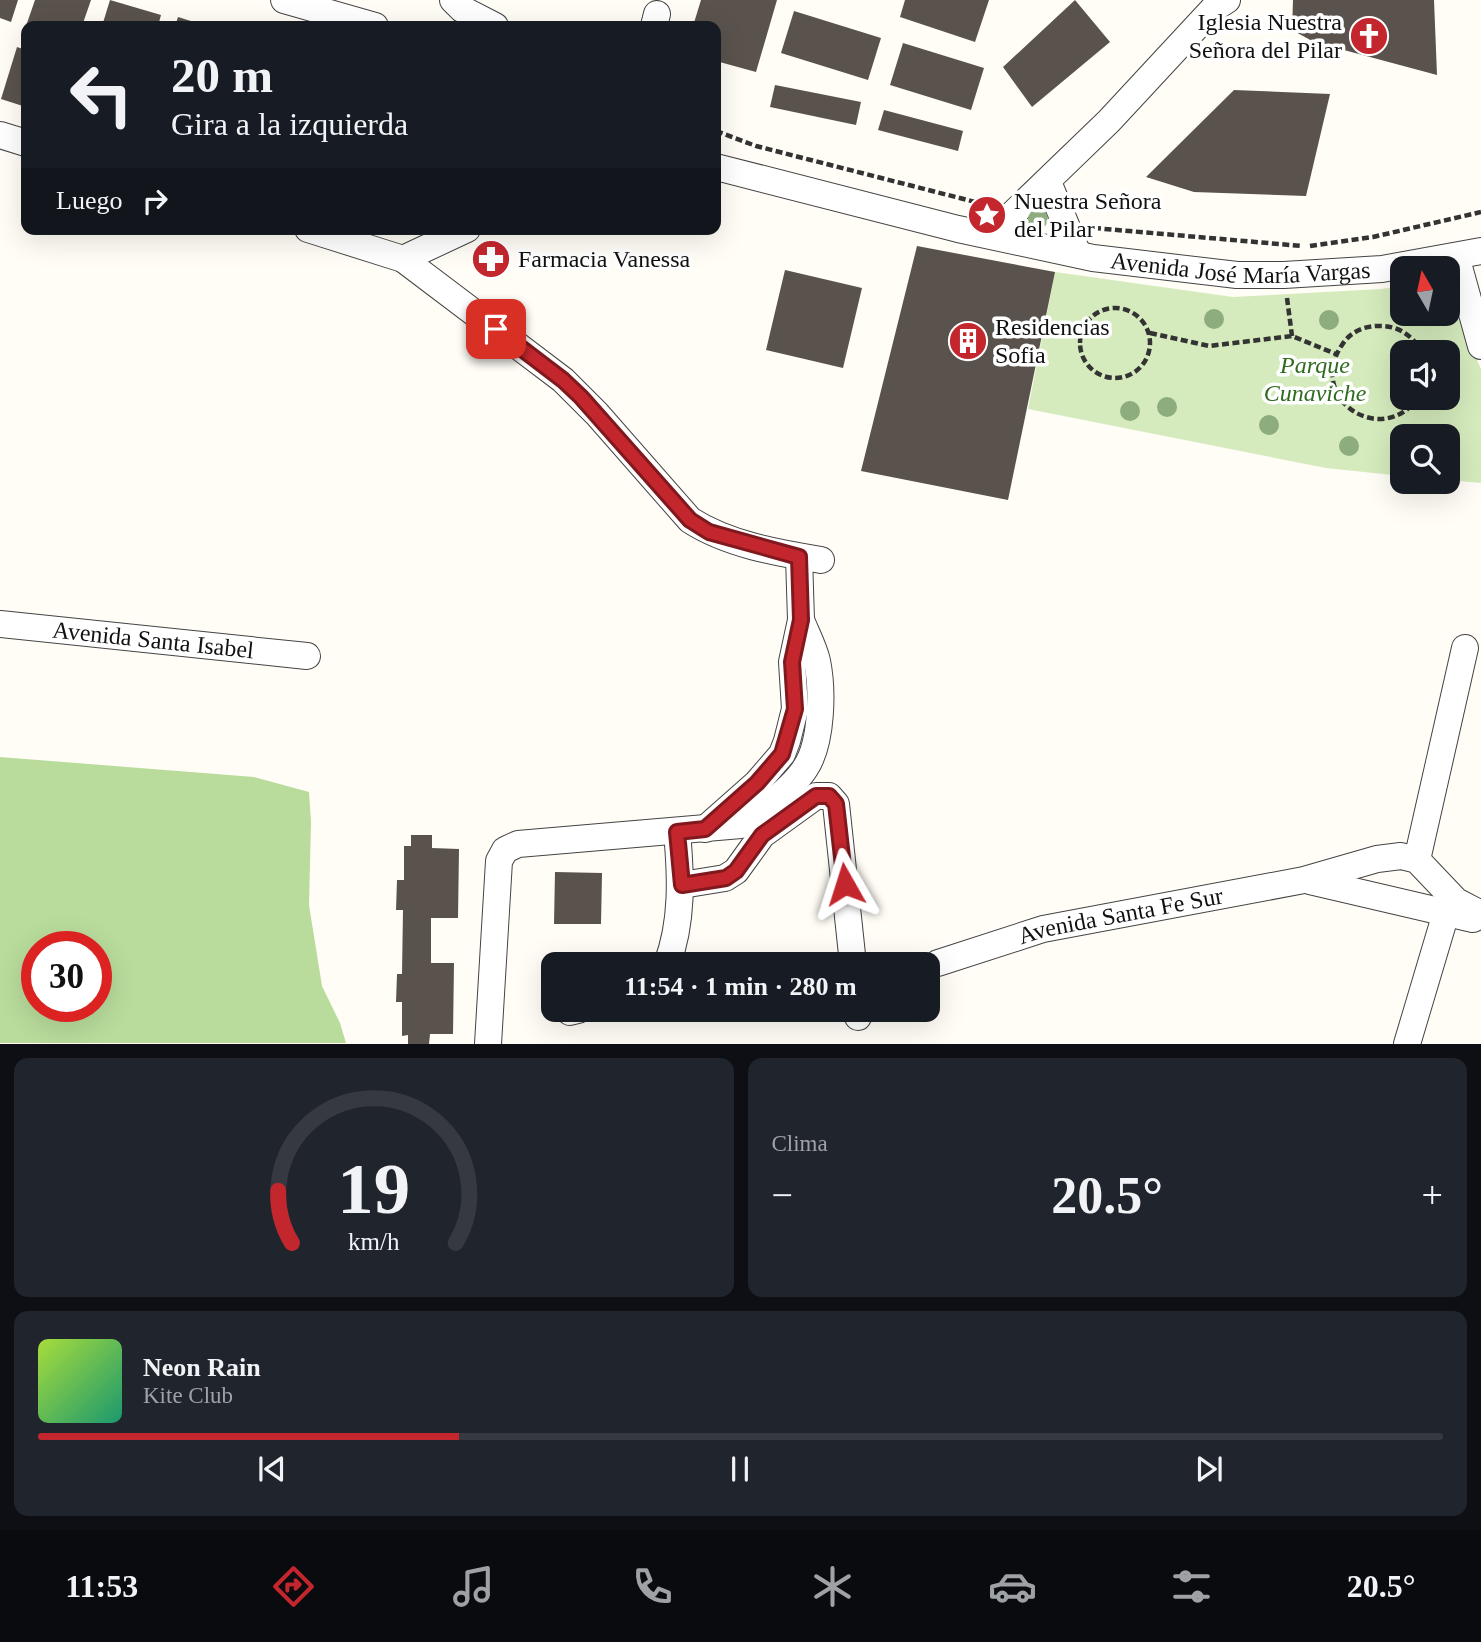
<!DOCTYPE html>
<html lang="es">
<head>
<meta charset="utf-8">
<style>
  body { margin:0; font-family:Georgia,serif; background:#20242c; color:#f1f3f6; height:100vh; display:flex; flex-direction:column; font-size:26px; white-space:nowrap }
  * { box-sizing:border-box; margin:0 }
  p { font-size:23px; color:#9ea1a6 }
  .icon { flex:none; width:38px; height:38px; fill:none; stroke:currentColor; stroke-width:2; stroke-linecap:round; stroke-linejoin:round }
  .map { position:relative; height:1044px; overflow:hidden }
  .details { display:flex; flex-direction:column; gap:14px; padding:14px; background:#0d0f14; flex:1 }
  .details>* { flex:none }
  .banner { position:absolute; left:21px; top:21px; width:700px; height:214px; border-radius:14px; box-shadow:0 7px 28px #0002; background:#171b24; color:#f1f3f6; overflow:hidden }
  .needle { width:46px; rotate:351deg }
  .tools { position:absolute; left:1390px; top:256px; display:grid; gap:14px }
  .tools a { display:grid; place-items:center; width:70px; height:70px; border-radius:14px; background:#171b24; box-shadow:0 7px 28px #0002; font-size:35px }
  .speed { position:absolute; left:21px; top:931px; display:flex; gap:14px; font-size:35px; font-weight:700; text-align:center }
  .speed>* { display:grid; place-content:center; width:91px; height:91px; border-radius:50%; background:#171b24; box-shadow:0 7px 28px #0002; line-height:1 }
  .speed .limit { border:10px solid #d22; background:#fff; color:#111 }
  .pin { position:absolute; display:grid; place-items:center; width:60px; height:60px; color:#fff; margin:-30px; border-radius:14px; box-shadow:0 4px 10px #0006 }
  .me { position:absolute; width:77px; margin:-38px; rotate:354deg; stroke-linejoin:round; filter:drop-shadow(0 0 5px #0008) }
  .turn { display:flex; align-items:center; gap:24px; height:147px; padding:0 35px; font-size:32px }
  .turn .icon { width:91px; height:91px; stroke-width:2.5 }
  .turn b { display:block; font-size:49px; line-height:60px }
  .then { display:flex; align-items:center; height:66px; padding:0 35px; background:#0003; gap:14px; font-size:26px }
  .big { font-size:52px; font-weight:700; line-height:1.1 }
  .details .tile { flex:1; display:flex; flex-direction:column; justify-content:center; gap:10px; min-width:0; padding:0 24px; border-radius:14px; background:#20242c }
  .details .dial { align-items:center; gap:0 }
  .dial svg { height:182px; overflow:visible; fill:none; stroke:#363941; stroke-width:7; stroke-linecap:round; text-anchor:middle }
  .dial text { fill:#f1f3f6; stroke:none }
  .song { display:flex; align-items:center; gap:21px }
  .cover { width:84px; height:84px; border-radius:10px; background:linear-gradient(135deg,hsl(80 70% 55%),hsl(160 70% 35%)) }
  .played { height:7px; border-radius:4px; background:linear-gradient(90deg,#c4262e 30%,#363941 30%) }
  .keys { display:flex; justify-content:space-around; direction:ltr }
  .heat { display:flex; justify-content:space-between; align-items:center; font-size:38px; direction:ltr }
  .details .tiles { flex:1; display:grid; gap:14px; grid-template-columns:1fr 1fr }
  .tile:last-child { grid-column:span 2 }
  .trip { position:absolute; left:541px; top:952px; width:399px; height:70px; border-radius:14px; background:#171b24; box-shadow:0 7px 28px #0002; font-weight:700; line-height:70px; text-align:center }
  .tabs { display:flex; height:112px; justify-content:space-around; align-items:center; background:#090b0e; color:#9ea1a6 }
  .tabs .icon { width:49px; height:49px }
  .tabs .on { color:#c4262e }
  .tabs b { font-size:32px; color:#f1f3f6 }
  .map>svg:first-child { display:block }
</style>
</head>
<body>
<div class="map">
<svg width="1481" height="1044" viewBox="0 0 1481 1044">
  <rect width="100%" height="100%" fill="#fffdf5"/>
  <!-- green -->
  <path fill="#d5ebbd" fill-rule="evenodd" d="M1055 272 1233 297 1381 289 1402 286V313H1447V292L1481 369V483L1447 480V436H1402V476L1326 468 1028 409ZM1402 352H1447V397H1402Z"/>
  <!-- forest -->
  <path fill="#b9dc9c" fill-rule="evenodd" d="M0 757 254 777 309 792 311 822 309 905 322 986 340 1023 346 1043H0ZM37 947H96V1006H37Z"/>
  <!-- building -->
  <path fill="#5a524d" d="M0 0H18L11 22 0 18Z
    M35 0H91L82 26H26Z
    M110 0 161 15 158 26H102Z
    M701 0H777L756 72 716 61V26H693Z
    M905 0H989L975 42 900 17Z
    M1075 0 1110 42 1032 107 1003 67Z
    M1293 0H1434L1437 75 1314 42 1292 30Z
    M794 11 881 38 868 80 781 53Z
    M178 17 207 26H175Z
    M903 43 984 68 971 110 890 85Z
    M17 47 26 50V107L1 99Z
    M775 85 861 102 856 125 770 107Z
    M1234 90 1330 94 1306 196 1194 192 1146 177Z
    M884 110 963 131 958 151 878 130Z
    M917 246 1055 272 1008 500 861 471Z
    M785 270 862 288 843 368 766 350Z
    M411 835H432V848L459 849 458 918H431V963H454L453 1034H430L429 1044H408V1035L402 1036V1002H396L397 974H402L403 910H396L397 880H404V846H411Z
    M555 872 602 873 601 924H554Z"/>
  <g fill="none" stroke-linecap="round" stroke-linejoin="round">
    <!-- minor casing -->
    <g stroke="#444" stroke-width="28">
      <g id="minor">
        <path d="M284 0 375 26"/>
        <path d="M453 0 462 9 495 26"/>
        <path d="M654 26 657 14"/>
        <path d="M0 135 26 143"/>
        <path id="s1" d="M716 167 958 229 1093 258 1237 275H1284L1382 269 1481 251"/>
        <path d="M1048 182 1078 254"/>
        <path d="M308 229 403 259 467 229"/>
        <path d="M992 234 1109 121 1213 9 1227 0"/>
        <path d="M1456 256 1481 346"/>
        <path d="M403 259 563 380 597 414 690 520C727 544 777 553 821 560"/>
        <path id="s2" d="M0 624 307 656"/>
        <path d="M705 829 757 783 782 754 787 741 795 709 792 662 801 620 799 557"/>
        <path d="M1417 860 1465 648"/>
        <path d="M1310 881 1473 919"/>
        <path d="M682 885 725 878 736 871 762 835 816 796H829L836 804 853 964"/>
        <path id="s3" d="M938 963 1043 929 1304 880 1377 859 1401 856 1417 860 1456 901 1481 914"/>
        <path d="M667 964C683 922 681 876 677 832"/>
        <path d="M857 1010 858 1017"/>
        <path d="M570 1012 578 1010"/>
        <path d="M488 1044 499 861 505 850 518 844 741 825C760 812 794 787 806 767 822 742 823 690 817 661 814 647 806 633 801 620"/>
        <path d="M1407 1044 1446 913"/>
      </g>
    </g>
    <!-- path -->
    <path stroke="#333" stroke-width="4.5" stroke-dasharray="7 3.5" stroke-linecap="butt" d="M716 131 756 146 987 205
      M1094 228 1302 246
      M1310 246 1373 237 1481 212
      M1287 298 1292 336
      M1080 343a35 35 0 1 1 70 0a35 35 0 1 1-70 0Z
      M1150 333 1209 346 1292 336 1336 354
      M1419 397C1380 450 1306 397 1342 345 1350 332 1364 326 1378 326 1398 325 1413 336 1422 352"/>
    <!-- minor -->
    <use href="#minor" stroke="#fff" stroke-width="26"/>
  </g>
  <!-- trees -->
  <g fill="#8dad7f">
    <circle cx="1038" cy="219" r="10"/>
    <circle cx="1214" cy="319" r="10"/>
    <circle cx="1329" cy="320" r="10"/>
    <circle cx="1167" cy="407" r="10"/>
    <circle cx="1130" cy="411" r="10"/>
    <circle cx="1269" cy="425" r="10"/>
    <circle cx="1349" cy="446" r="10"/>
  </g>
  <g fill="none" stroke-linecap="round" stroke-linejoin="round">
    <!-- route casing -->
    <g stroke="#7f191e" stroke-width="18">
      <path id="route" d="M496 329 563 380 581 397 690 520 709 532 799 557 801 620 792 662 795 709 782 754 757 783 705 829 677 832 682 885 726 878 736 871 762 835 816 796H829L836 804 845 884"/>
    </g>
    <!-- route -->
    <use href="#route" stroke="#c4262e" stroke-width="12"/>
  </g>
  <!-- icons -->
  <defs>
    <g id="church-disc" transform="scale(2.0125)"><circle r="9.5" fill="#c4262e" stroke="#fff"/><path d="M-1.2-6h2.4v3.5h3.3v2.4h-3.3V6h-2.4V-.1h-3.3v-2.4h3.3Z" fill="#fff"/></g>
    <g id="sight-disc" transform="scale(2.0125)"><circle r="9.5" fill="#c4262e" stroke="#fff"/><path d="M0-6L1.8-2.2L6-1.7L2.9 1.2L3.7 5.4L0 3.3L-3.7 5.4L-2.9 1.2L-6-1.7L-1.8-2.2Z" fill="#fff"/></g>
    <g id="pharmacy-disc" transform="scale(2.0125)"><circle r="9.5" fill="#c4262e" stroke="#fff"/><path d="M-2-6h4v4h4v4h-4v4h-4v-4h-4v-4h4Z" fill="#fff"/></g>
    <g id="building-disc" transform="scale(2.0125)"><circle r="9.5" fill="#c4262e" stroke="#fff"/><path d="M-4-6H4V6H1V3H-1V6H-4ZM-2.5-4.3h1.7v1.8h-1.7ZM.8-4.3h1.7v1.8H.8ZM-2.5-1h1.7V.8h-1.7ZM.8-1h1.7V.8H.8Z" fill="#fff"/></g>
  </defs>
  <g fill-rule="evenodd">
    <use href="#church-disc" x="1369" y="36"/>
    <use href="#sight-disc" x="987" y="215"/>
    <use href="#pharmacy-disc" x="491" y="259"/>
    <use href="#building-disc" x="968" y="341"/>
  </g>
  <g text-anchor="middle" stroke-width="7" stroke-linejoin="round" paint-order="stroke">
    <!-- poi labels -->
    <g font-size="24" fill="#111" stroke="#fff" text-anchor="start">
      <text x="1342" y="30" text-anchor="end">Iglesia Nuestra<tspan x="1342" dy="28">Señora del Pilar</tspan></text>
      <text x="1014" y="209">Nuestra Señora<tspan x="1014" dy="28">del Pilar</tspan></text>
      <text x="518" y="267">Farmacia Vanessa</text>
      <text x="995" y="335">Residencias<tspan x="995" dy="28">Sofia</tspan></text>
    </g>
    <!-- street labels -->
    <g font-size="24" fill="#111" stroke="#fff">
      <text dy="8" stroke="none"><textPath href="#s1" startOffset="536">Avenida José María Vargas</textPath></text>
      <text dy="8" stroke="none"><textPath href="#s2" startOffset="154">Avenida Santa Isabel</textPath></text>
      <text dy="8" stroke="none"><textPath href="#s3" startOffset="189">Avenida Santa Fe Sur</textPath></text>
    </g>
    <!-- park labels -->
    <g font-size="24" font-style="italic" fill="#2f6b1f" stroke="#fff">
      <text x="1315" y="373">Parque<tspan x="1315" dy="28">Cunaviche</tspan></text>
    </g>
  </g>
</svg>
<div class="tools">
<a><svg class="needle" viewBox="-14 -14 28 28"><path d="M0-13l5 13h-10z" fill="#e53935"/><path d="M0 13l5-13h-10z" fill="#9ea1a6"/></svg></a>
<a><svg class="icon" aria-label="sound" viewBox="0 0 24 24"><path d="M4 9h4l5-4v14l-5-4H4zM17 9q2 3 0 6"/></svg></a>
<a><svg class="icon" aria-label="search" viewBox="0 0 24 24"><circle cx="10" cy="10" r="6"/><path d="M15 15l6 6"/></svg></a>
</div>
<div class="speed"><div class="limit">30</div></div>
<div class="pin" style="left:496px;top:329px;background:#d93025"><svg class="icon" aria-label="arrive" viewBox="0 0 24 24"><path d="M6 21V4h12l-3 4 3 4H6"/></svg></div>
<svg class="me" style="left:845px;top:884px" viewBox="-20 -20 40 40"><path d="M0-17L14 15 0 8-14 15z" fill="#c4262e" stroke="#fff" stroke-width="4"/></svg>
<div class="trip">11:54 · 1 min · 280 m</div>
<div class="banner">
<div class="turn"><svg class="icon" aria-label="left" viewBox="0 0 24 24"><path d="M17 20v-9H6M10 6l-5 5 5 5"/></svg><div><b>20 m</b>Gira a la izquierda</div></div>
<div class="then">Luego<svg class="icon" aria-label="right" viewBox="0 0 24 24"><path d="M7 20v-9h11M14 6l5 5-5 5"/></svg></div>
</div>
</div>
<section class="details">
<div class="tiles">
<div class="tile dial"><svg viewBox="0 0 100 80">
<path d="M14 69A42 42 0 1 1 86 69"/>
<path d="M14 69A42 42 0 0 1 8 46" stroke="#c4262e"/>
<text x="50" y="56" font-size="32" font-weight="700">19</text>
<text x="50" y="72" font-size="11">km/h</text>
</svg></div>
<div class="tile"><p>Clima</p>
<div class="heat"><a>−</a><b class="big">20.5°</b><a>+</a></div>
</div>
<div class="tile">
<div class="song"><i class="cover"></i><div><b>Neon Rain</b><p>Kite Club</p></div></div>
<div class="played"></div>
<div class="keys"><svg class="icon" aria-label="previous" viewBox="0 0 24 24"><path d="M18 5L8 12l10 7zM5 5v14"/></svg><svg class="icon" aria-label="pause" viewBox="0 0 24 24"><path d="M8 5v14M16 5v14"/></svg><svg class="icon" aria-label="next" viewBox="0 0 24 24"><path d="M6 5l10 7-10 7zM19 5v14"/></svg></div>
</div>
</div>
</section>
<nav class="tabs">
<b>11:53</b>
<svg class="icon on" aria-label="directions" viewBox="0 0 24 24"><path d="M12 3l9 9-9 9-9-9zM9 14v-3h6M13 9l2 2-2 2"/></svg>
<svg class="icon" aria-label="music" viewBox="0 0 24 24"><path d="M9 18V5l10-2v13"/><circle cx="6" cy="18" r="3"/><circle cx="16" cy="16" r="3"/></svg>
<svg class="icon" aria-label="phone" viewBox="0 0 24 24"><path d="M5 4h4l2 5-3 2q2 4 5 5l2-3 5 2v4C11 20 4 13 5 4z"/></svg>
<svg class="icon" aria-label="climate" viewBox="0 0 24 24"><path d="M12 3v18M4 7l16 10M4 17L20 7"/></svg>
<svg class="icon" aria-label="car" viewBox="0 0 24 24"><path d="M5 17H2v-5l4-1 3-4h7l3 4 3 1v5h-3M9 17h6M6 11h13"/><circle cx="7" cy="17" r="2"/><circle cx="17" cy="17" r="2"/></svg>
<svg class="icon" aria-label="filters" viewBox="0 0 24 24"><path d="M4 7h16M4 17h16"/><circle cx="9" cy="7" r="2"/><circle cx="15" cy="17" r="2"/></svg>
<b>20.5°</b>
</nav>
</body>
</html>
